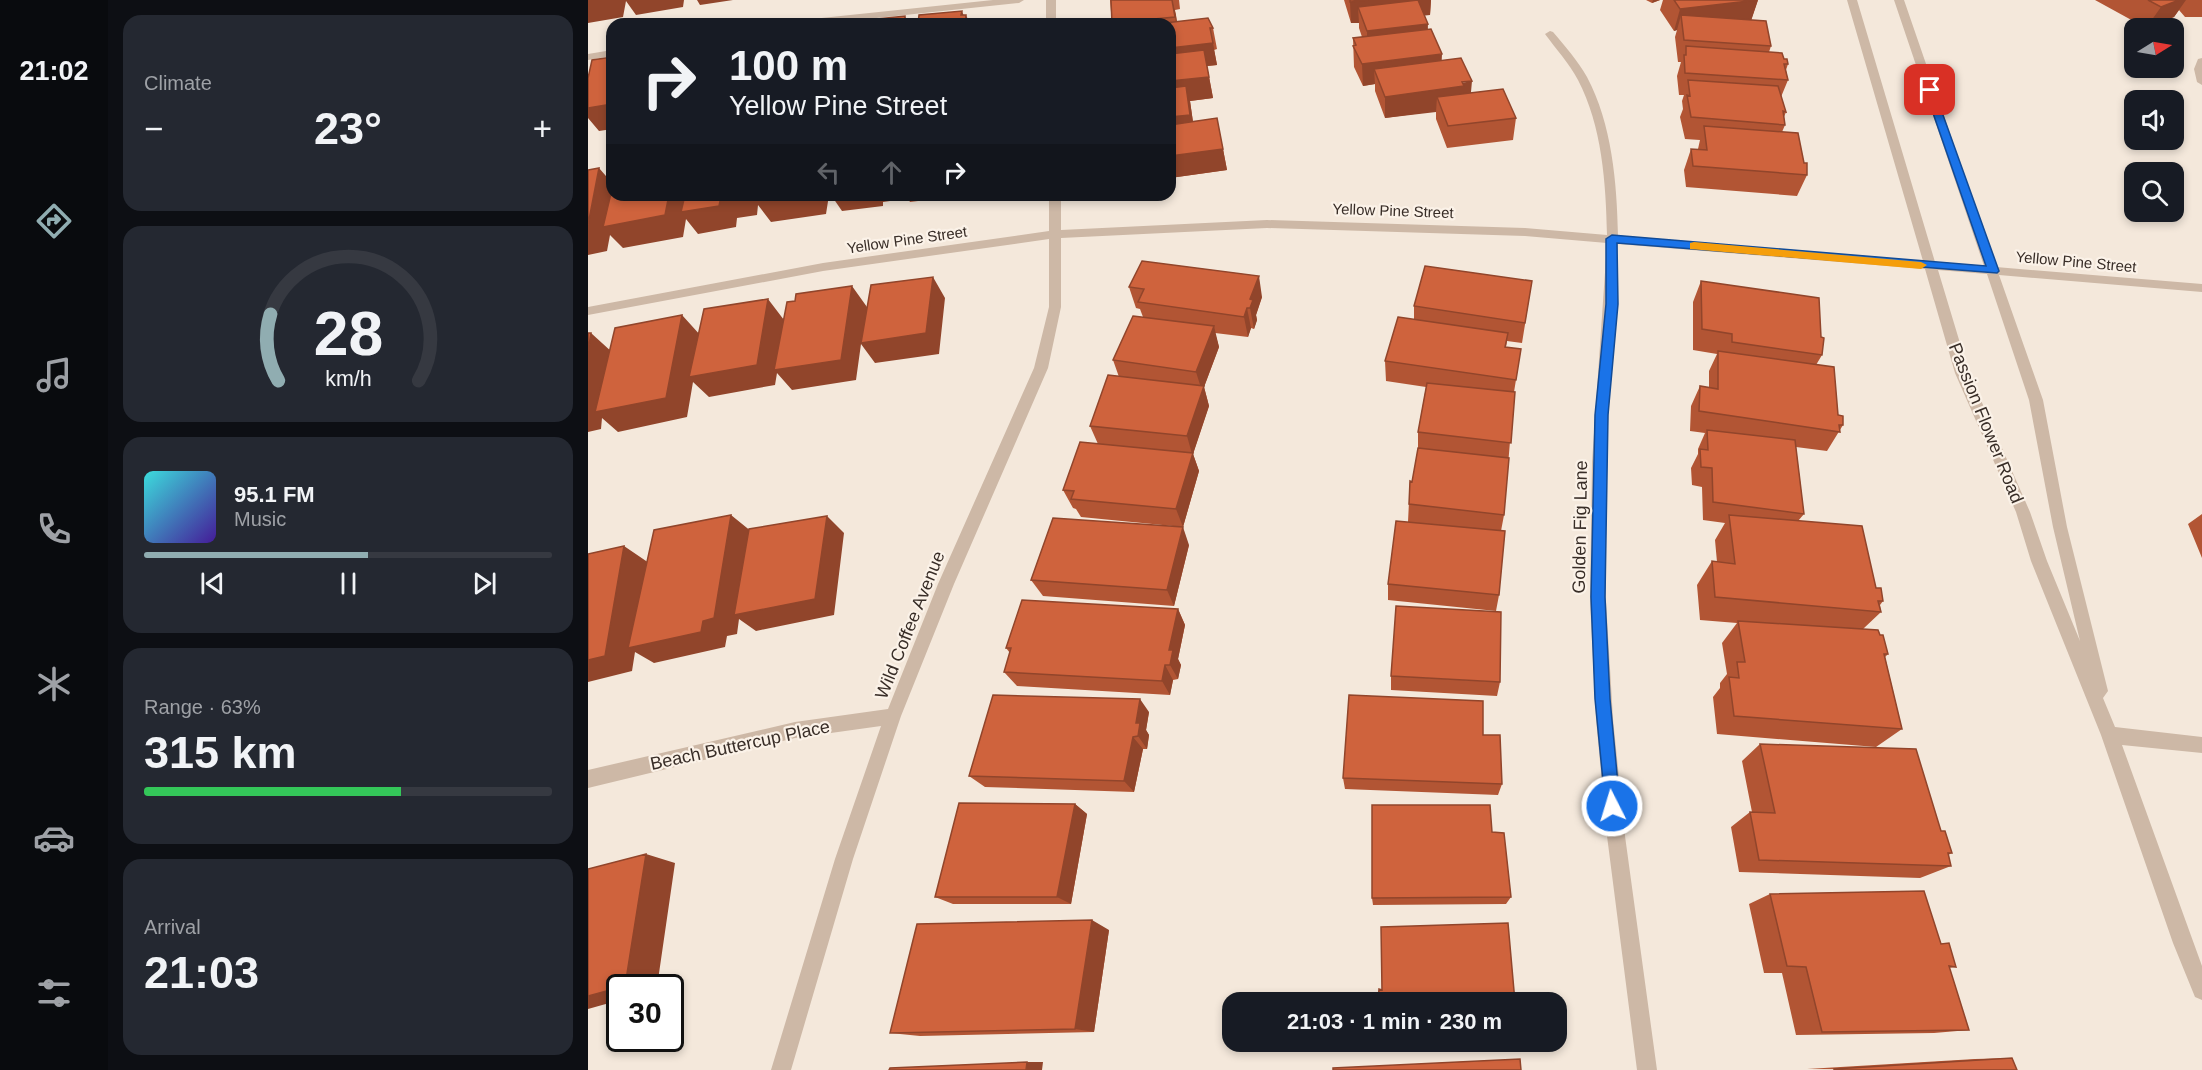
<!DOCTYPE html>
<html lang="en">
<head>
<meta charset="utf-8">
<style>
  body { margin:0; font-family:Arial,sans-serif; background:#242831; color:#f1f3f6; height:100vh; display:flex; flex-direction:column; font-size:22px; white-space:nowrap }
  * { box-sizing:border-box; margin:0 }
  p { font-size:20px; color:#9ea1a6 }
  .icon { flex:none; width:33px; height:33px; fill:none; stroke:currentColor; stroke-width:2; stroke-linecap:round; stroke-linejoin:round }
  .map { position:relative; flex:1; overflow:hidden }
  .details { display:flex; flex-direction:column; gap:15px; padding:15px; background:#0d0f14; width:480px }
  .details>* { flex:none }
  .top-card { position:absolute; left:18px; top:18px; width:570px; height:183px; border-radius:18px; box-shadow:0 3px 9px #0003; background:#171b24; color:#f1f3f6; overflow:hidden }
  .needle { width:39px; rotate:79deg }
  .fabs { position:absolute; left:1536px; top:18px; display:grid; gap:12px }
  .fabs a { display:grid; place-items:center; width:60px; height:60px; border-radius:12px; background:#171b24; box-shadow:0 3px 9px #0003; font-size:30px }
  .speed { position:absolute; left:18px; top:974px; display:flex; gap:12px; font-size:30px; font-weight:700; text-align:center }
  .speed>* { display:grid; place-content:center; width:78px; height:78px; border-radius:50%; background:#171b24; box-shadow:0 3px 9px #0003; line-height:1 }
  .speed .limit { border:3px solid #111; border-radius:9px; background:#fff; color:#111 }
  .pin { position:absolute; display:grid; place-items:center; width:51px; height:51px; color:#fff; margin:-26px; border-radius:12px; box-shadow:0 3px 9px #0006 }
  .me { position:absolute; width:66px; margin:-33px; rotate:355deg; stroke-linejoin:round; filter:drop-shadow(0 0 4px #0008) }
  .turn { display:flex; align-items:center; gap:21px; height:126px; padding:0 24px; font-size:27px }
  .turn .icon { width:78px; height:78px; stroke-width:2.5 }
  .turn b { display:block; font-size:42px; line-height:51px }
  .lanes { display:flex; align-items:center; height:57px; padding:0 24px; background:#0003; justify-content:center; gap:30px; direction:ltr }
  .lanes .off { opacity:.35 }
  .big { font-size:45px; font-weight:700; line-height:1.1 }
  .details .tile { flex:1; display:flex; flex-direction:column; justify-content:center; gap:9px; min-width:0; padding:0 21px; border-radius:18px; background:#242831 }
  .details .dial { align-items:center; gap:0 }
  .dial svg { height:156px; overflow:visible; fill:none; stroke:#363941; stroke-width:7; stroke-linecap:round; text-anchor:middle }
  .dial text { fill:#f1f3f6; stroke:none }
  .song { display:flex; align-items:center; gap:18px }
  .cover { width:72px; height:72px; border-radius:9px; background:linear-gradient(135deg,hsl(180 70% 55%),hsl(260 70% 35%)) }
  .played { height:6px; border-radius:3px; background:linear-gradient(90deg,#90adb1 55%,#363941 55%) }
  .keys { display:flex; justify-content:space-around; direction:ltr }
  .heat { display:flex; justify-content:space-between; align-items:center; font-size:33px; direction:ltr }
  .charge { height:9px; border-radius:4px; background:linear-gradient(90deg,#34c759 63%,#363941 0) }
  .trip { position:absolute; left:634px; top:992px; width:345px; height:60px; border-radius:18px; background:#171b24; box-shadow:0 3px 9px #0003; font-weight:700; line-height:60px; text-align:center }
  main { display:flex; flex:1; min-height:0 }
  .tabs { display:flex; flex-direction:column; width:108px; justify-content:space-around; align-items:center; background:#090b0e; color:#9ea1a6 }
  .tabs .icon { width:42px; height:42px }
  .tabs .on { color:#90adb1 }
  .tabs b { font-size:27px; color:#f1f3f6 }
  .map>svg:first-child { display:block }
</style>
</head>
<body>
<main>
<nav class="tabs">
<b>21:02</b>
<svg class="icon on" aria-label="directions" viewBox="0 0 24 24"><path d="M12 3l9 9-9 9-9-9zM9 14v-3h6M13 9l2 2-2 2"/></svg>
<svg class="icon" aria-label="music" viewBox="0 0 24 24"><path d="M9 18V5l10-2v13"/><circle cx="6" cy="18" r="3"/><circle cx="16" cy="16" r="3"/></svg>
<svg class="icon" aria-label="phone" viewBox="0 0 24 24"><path d="M5 4h4l2 5-3 2q2 4 5 5l2-3 5 2v4C11 20 4 13 5 4z"/></svg>
<svg class="icon" aria-label="climate" viewBox="0 0 24 24"><path d="M12 3v18M4 7l16 10M4 17L20 7"/></svg>
<svg class="icon" aria-label="car" viewBox="0 0 24 24"><path d="M5 17H2v-5l4-1 3-4h7l3 4 3 1v5h-3M9 17h6M6 11h13"/><circle cx="7" cy="17" r="2"/><circle cx="17" cy="17" r="2"/></svg>
<svg class="icon" aria-label="filters" viewBox="0 0 24 24"><path d="M4 7h16M4 17h16"/><circle cx="9" cy="7" r="2"/><circle cx="15" cy="17" r="2"/></svg>
</nav>
<section class="details">
<div class="tile"><p>Climate</p>
<div class="heat"><a>−</a><b class="big">23°</b><a>+</a></div>
</div>
<div class="tile dial"><svg viewBox="0 0 100 80">
<path d="M14 69A42 42 0 1 1 86 69"/>
<path d="M14 69A42 42 0 0 1 10 35" stroke="#90adb1"/>
<text x="50" y="56" font-size="32" font-weight="700">28</text>
<text x="50" y="72" font-size="11">km/h</text>
</svg></div>
<div class="tile">
<div class="song"><i class="cover"></i><div><b>95.1 FM</b><p>Music</p></div></div>
<div class="played"></div>
<div class="keys"><svg class="icon" aria-label="previous" viewBox="0 0 24 24"><path d="M18 5L8 12l10 7zM5 5v14"/></svg><svg class="icon" aria-label="pause" viewBox="0 0 24 24"><path d="M8 5v14M16 5v14"/></svg><svg class="icon" aria-label="next" viewBox="0 0 24 24"><path d="M6 5l10 7-10 7zM19 5v14"/></svg></div>
</div>
<div class="tile"><p>Range · 63%</p><b class="big">315 km</b><div class="charge"></div></div>
<div class="tile"><p>Arrival</p><b class="big">21:03</b></div>
</section>
<div class="map">
<svg width="1614" height="1070" viewBox="0 0 1614 1070">
  <rect width="100%" height="100%" fill="#f4e8db"/>
  <g fill="none" stroke-linecap="round" stroke-linejoin="round">
    <!-- minor -->
    <path fill="#cdb8a6" fill-rule="evenodd" d="M405 0H436L431 3 232 24H200L205 21Z
      M458 0H468V24H458Z
      M1259 0H1269L1347 262 1396 266 1306 0H1316L1408 267 1614 284V292L1411 275 1455 400 1479 527 1520 691 1515 698 1527 727 1614 737V753L1534 745 1614 966V1000L1607 997 1585 943 1513 735 1443 561 1428 512 1367 373 1337 269 1030 244 1018 462V601L1025 719 1037 836 1069 1070H1049L1019 836 1008 719 1002 601 1004 462 1019 243 937 236 679 228 473 238V307L460 368 366 584 313 716 265 859 203 1070H183L247 859 293 726 207 738 0 788V770L207 722 300 709 350 584 446 368 461 307V239L235 271 0 315V307L235 263 461 231V195H473V230L679 220 937 228 1019 235C1018 183 1014 126 990 80 981 63 968 49 957 34L962 31 965 32C977 46 990 61 999 77 1024 124 1029 183 1030 236L1335 261ZM1350 270 1399 274 1441 400 1465 527 1492 641 1459 561 1442 512 1381 373Z
      M24 50V56L0 60V54Z
      M1614 58V85L1609 82 1606 69 1610 59Z"/>
  </g>
  <!-- wall -->
  <path fill="#b25534" d="M522 0H591L592 9 587 10 589 22 625 28 629 49 626 50 629 65 619 66 625 98 602 101 605 122 629 118 639 170 582 178V24H524Z
    M756 0H843L842 15H836L840 30 853 61 883 93 928 118 925 140 859 148 848 119V111L797 118 787 91V84L775 86 766 67 765 38 774 37 771 28V23H763Z
    M1058 0H1072L1064 3Z
    M1075 0H1170L1163 20 1183 46 1181 52 1196 59 1200 64 1198 70 1200 80 1193 97 1198 112 1196 117 1197 125 1194 132 1219 175 1209 196 1098 187 1096 170 1103 149H1110L1112 140 1097 139 1092 117 1095 109 1094 101 1096 95H1091L1089 76 1093 62H1090L1087 37 1089 30 1086 31 1072 10Z
    M1507 0H1614V17H1597L1591 10 1586 17 1558 28Z
    M318 195H378L322 202Z
    M944 281 934 343 919 341 918 347 933 349 926 392 916 515 913 531 911 595 908 611 800 600V584L845 525 820 522 822 481 824 482 830 448V432L838 387 798 381 797 361 826 320V306Z
    M1113 281 1234 355 1228 365 1255 425 1239 451 1208 447 1216 514 1210 521 1288 588 1295 601 1292 605 1293 612 1275 629 1300 654 1297 657 1314 729 1288 747 1129 734 1125 697 1132 688V683L1139 674 1134 643 1149 623 1112 620 1109 585 1124 561 1129 562 1127 540 1137 523 1115 520 1114 487 1104 485 1103 468 1110 454V449L1117 433 1102 431 1103 406 1112 386 1121 388V371L1129 354 1105 350V302Z
    M541 287 674 297 668 315 669 320 666 329 663 328 660 337 627 333 631 347 616 387 621 406 605 454 611 471 595 527 493 517 488 509 485 508 475 490 510 444 502 426 531 377 525 360 555 317 552 309 548 308Z
    M1614 514V558L1600 524Z
    M601 545 586 606 455 596 443 580Z
    M590 609 597 625 590 659 593 665 590 679 585 680 582 695 429 686 416 672 422 653 418 648Z
    M803 676 912 682 909 696 803 690Z
    M561 712 558 730 561 735 559 749H555L546 792 397 787 381 776Z
    M895 735 914 784 910 795 757 789 755 778Z
    M1172 744 1353 831 1364 853 1360 855 1363 866 1332 878 1151 872 1143 827 1162 812H1164L1154 761Z
    M487 804 499 814 483 904H365L347 897Z
    M904 832 923 897 918 904 785 905 784 898Z
    M1182 894 1353 944 1368 967 1361 968 1381 1030 1346 1033 1208 1035 1194 973H1176L1161 904Z
    M521 930 506 1032 332 1036 302 1033Z
    M1424 1058 1429 1070 1219 1069 1387 1059Z"/>
  <!-- shaded-wall -->
  <path fill="#91452b" d="M0 0H96L95 7 48 15 38 1 35 17 0 23Z
    M109 0H145L112 5Z
    M584 0 588 15 591 38 587 17Z
    M780 0H843L842 15 776 22 770 7 771 23H763L762 2Z
    M1065 0H1072L1064 3Z
    M1170 0 1163 21 1093 15 1089 30 1086 31 1092 9Z
    M1591 0H1598L1586 17 1558 28 1573 7Z
    M374 11 377 19 378 15 382 24H377L373 15Z
    M317 16 321 24H316Z
    M840 24 839 45 779 52V31Z
    M625 43 629 65 619 66 625 98 602 101 607 136 582 139V48Z
    M854 54 853 76 786 69 787 84 775 86 774 64Z
    M0 79 24 104V129L11 131 0 118Z
    M884 81 882 103 849 97 848 112 797 118V97Z
    M635 149 639 170 582 178V156Z
    M11 168 24 183V195H101L133 197 145 195H241L238 214 183 222 170 205 169 215 149 218 148 227 110 234 98 219 95 237 35 248 22 235 19 251 0 255V225Z
    M243 195H309V200L295 202V206L254 211Z
    M671 276 674 297 668 315 669 320 666 329 662 308V299Z
    M345 277 357 298 351 354 287 363 273 344 268 380 204 390 189 373 187 385 121 397 105 382 99 417 30 432 14 418 13 429 0 432V351L3 333 25 353 94 315 113 336 180 299 196 320 264 286 279 307Z
    M659 308 663 328 660 337 656 317Z
    M626 326 631 347 616 387 621 406 605 454 611 471 595 527 588 509 604 454 599 436 614 391 608 372Z
    M143 515 164 532 239 516 256 533 246 615 168 631 151 619 149 634 139 636 137 647 66 663 47 652 44 671 0 682V660L36 546 61 563 115 621Z
    M595 527 601 545 586 606 579 590Z
    M590 609 597 625 590 659 593 665 590 679 582 665 581 650Z
    M577 665 585 680 582 695 574 681Z
    M552 699 561 712 558 730 561 735 559 749 550 736 548 723Z
    M545 737 555 749 546 792 536 781Z
    M487 804 499 814 483 904 469 897Z
    M58 854 87 863 69 987H32Z
    M504 920 521 930 506 1032 487 1029Z
    M32 987V1000L0 1009V996Z
    M439 1062H455L454 1070H438Z"/>
  <!-- building -->
  <path fill="#cf633d" stroke="#91452b" stroke-width="1.5" d="M523 0H584L587 17 524 23Z
    M762 0H780L762 2Z
    M830 0 840 24 779 31 770 7Z
    M1086 0H1169L1092 9Z
    M1560 0H1591L1573 7Z
    M374 11 373 15H378L377 24H330L331 15Z
    M1093 15 1178 21 1183 46 1096 40Z
    M317 16 316 24H269L270 21Z
    M620 18 625 28H622L625 43 582 48V24H568Z
    M843 29 854 54 774 64 765 46 768 45 765 38Z
    M1098 46 1194 53 1196 59H1199L1200 64H1196L1200 80 1097 73 1096 55H1098Z
    M616 50 621 77 582 81V54Z
    M24 57V104L0 108V78L4 60Z
    M873 58 884 81 874 82 876 86 797 97 786 69Z
    M1100 80 1190 86 1198 112 1195 111 1197 125 1103 117 1099 95 1102 96Z
    M598 86 602 115 582 117V88Z
    M915 89 928 118 860 126 849 97Z
    M629 118 635 149 582 156V125Z
    M1116 126 1210 133 1216 163H1219V175L1105 166 1103 149 1119 150Z
    M11 168 0 225V170Z
    M24 189V195H81L77 215 15 227Z
    M97 195H145L133 197 131 206 93 212Z
    M168 195H204L167 200Z
    M554 261 671 276 662 299 665 300 662 308H659L656 317 550 302 556 289 541 287Z
    M837 266 944 281 937 323 826 306Z
    M345 277 338 333 273 343 283 285Z
    M1113 281 1231 298 1233 337 1236 338 1234 355 1144 342V334L1114 329Z
    M264 286 253 360 186 370 199 302 207 301 208 294Z
    M180 299 169 365 101 377 116 309Z
    M94 315 78 398 7 412 27 328Z
    M545 316 626 326 608 372 525 360Z
    M810 317 920 333 917 347 933 349 928 380 797 361Z
    M0 333H3L0 351Z
    M1130 351 1246 367 1250 415 1255 416V425H1251L1252 432 1111 411 1112 386 1130 389Z
    M520 375 616 386 599 436 502 426Z
    M839 383 927 392 923 443 830 432Z
    M1119 430 1207 440 1216 514 1125 502 1124 468 1113 467 1112 449 1120 450Z
    M492 442 605 453 588 509 483 499 486 491 475 490Z
    M830 448 921 458 916 515 821 504 822 481 824 482Z
    M143 515 126 618 115 621 113 632 40 648 66 530Z
    M1141 515 1274 526 1288 588H1293L1295 601H1290L1293 612 1127 597 1124 561 1147 564Z
    M239 516 227 599 146 615 161 529Z
    M465 518 595 527 579 590 443 580Z
    M808 521 917 531 911 595 800 584Z
    M36 546 17 656 0 660V554Z
    M434 600 590 609 581 650H585L582 665H577L574 681 416 672 423 648H418Z
    M808 606 913 612 912 682 803 676Z
    M1150 621 1290 630 1292 635H1295L1300 654H1296L1314 729 1146 716 1141 677 1151 678 1149 662H1157Z
    M405 695 552 699 548 723H552L550 736 545 737 536 781 381 776Z
    M761 695 895 701V735H912L914 784 755 778Z
    M1172 744 1328 749 1353 831H1357L1364 853H1360L1363 866 1171 860 1162 812 1187 813Z
    M371 803 487 804 469 897H347Z
    M784 805H902L904 832 916 833 923 897 784 898Z
    M58 854 37 986 0 996V869Z
    M1336 891 1353 944 1361 943 1368 967 1361 966 1381 1030 1234 1032 1218 967 1199 966 1182 894Z
    M504 920 487 1029 302 1033 329 924Z
    M920 923 927 1002H790L791 989 794 990 793 927Z
    M1424 1058 1429 1070H1246V1069Z
    M932 1059 933 1070H745V1068Z
    M439 1062 438 1070H301L302 1068Z"/>
  <!-- route -->
  <path fill="#1a73e8" stroke="#114b97" stroke-width="1.5" d="M1342 87 1346 90 1411 271 1409 273 1029 243 1030 304 1020 415 1017 597 1022 699 1032 806 1030 812 1024 814 1018 812 1007 699 1003 597 1007 415 1018 304V239L1024 235 1398 266 1337 90Z"/>
  <!-- slow -->
  <path fill="#f59e0b" d="M1106 242 1333 262 1339 265 1333 269 1102 249V243Z"/>
  <g text-anchor="middle" stroke-width="4.5" stroke-linejoin="round" paint-order="stroke">
    <!-- far-street labels -->
    <g font-size="15" fill="#382d27" stroke="#fbf2e8">
      <text transform="translate(805 211) rotate(2)" y="5">Yellow Pine Street</text>
      <text transform="translate(319 240) rotate(-8)" y="5">Yellow Pine Street</text>
      <text transform="translate(1488 262) rotate(5)" y="5">Yellow Pine Street</text>
    </g>
    <!-- street labels -->
    <g font-size="18" fill="#382d27" stroke="#fbf2e8">
      <text transform="translate(1398 423) rotate(68)" y="6">Passion Flower Road</text>
      <text transform="translate(992 527) rotate(-89)" y="6">Golden Fig Lane</text>
      <text transform="translate(322 625) rotate(-68)" y="6">Wild Coffee Avenue</text>
      <text transform="translate(152 745) rotate(-12)" y="6">Beach Buttercup Place</text>
    </g>
  </g>
</svg>
<div class="fabs">
<a><svg class="needle" viewBox="-14 -14 28 28"><path d="M0-13l5 13h-10z" fill="#e53935"/><path d="M0 13l5-13h-10z" fill="#9ea1a6"/></svg></a>
<a><svg class="icon" aria-label="sound" viewBox="0 0 24 24"><path d="M4 9h4l5-4v14l-5-4H4zM17 9q2 3 0 6"/></svg></a>
<a><svg class="icon" aria-label="search" viewBox="0 0 24 24"><circle cx="10" cy="10" r="6"/><path d="M15 15l6 6"/></svg></a>
</div>
<div class="speed"><div class="limit">30</div></div>
<div class="pin" style="left:1342px;top:90px;background:#d93025"><svg class="icon" aria-label="arrive" viewBox="0 0 24 24"><path d="M6 21V4h12l-3 4 3 4H6"/></svg></div>
<svg class="me" style="left:1024px;top:806px" viewBox="-20 -20 40 40"><circle r="17" fill="#1a73e8" stroke="#fff" stroke-width="3"/><path d="M0-11L8 9 0 5-8 9z" fill="#fff"/></svg>
<div class="trip">21:03 · 1 min · 230 m</div>
<div class="top-card">
<div class="turn"><svg class="icon" aria-label="right" viewBox="0 0 24 24"><path d="M7 20v-9h11M14 6l5 5-5 5"/></svg><div><b>100 m</b>Yellow Pine Street</div></div>
<div class="lanes"><svg class="icon off" aria-label="left" viewBox="0 0 24 24"><path d="M17 20v-9H6M10 6l-5 5 5 5"/></svg><svg class="icon off" aria-label="ahead" viewBox="0 0 24 24"><path d="M12 20V5M6 11l6-6 6 6"/></svg><svg class="icon" aria-label="right" viewBox="0 0 24 24"><path d="M7 20v-9h11M14 6l5 5-5 5"/></svg></div>
</div>
</div>
</main>
</body>
</html>
